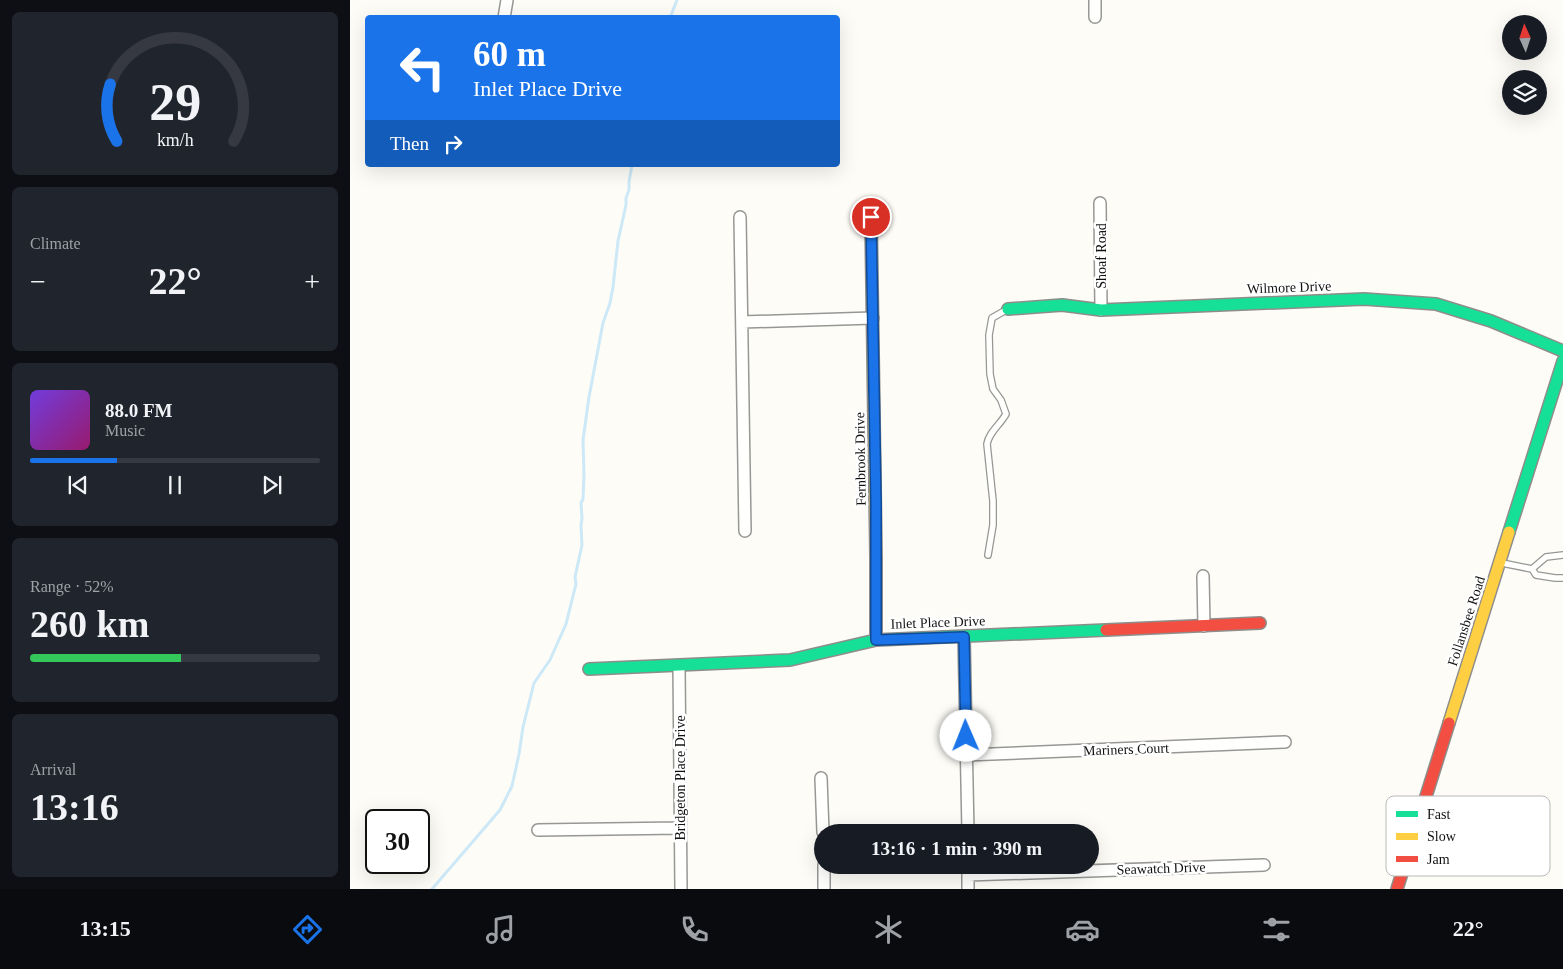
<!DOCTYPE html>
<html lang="en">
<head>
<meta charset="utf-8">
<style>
  body { margin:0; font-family:"Times New Roman",serif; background:#20242c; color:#f1f3f6; height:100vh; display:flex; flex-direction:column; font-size:19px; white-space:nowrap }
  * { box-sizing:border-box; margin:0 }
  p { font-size:16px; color:#9ea1a6 }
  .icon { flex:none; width:28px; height:28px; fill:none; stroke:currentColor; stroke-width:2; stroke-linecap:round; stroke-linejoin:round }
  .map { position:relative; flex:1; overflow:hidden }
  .drawer { display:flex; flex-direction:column; gap:12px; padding:12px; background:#0d0f14; width:350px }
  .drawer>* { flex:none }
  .guide { position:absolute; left:15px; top:15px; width:475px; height:152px; border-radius:5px; box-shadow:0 5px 20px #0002; background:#1a73e8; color:#fff; overflow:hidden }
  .needle { width:32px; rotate:357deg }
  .fabs { position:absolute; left:1152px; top:15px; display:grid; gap:10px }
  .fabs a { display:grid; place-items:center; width:45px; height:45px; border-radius:50%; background:#171b24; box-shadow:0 5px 20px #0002; font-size:25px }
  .speed { position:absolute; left:15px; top:809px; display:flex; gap:10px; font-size:25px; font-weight:700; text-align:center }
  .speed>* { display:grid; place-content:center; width:65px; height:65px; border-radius:50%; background:#171b24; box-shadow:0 5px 20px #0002; line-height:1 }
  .speed .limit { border:2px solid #111; border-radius:8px; background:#fff; color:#111 }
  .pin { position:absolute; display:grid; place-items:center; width:42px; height:42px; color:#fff; margin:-21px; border:2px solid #fff; border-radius:50%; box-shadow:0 1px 5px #0007 }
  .me { position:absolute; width:55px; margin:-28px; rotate:359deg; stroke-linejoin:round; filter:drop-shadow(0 0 4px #0008) }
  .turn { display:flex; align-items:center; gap:18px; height:105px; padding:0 25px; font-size:22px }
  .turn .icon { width:65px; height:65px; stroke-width:2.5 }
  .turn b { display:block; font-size:35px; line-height:42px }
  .then { display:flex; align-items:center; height:48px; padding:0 25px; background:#0003; gap:10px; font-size:19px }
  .big { font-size:38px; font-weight:800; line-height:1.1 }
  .drawer .card { flex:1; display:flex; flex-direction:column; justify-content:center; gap:8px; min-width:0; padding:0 18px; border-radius:8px; background:#20242c }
  .drawer .dial { align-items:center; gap:0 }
  .dial svg { height:130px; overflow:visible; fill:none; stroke:#363941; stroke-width:7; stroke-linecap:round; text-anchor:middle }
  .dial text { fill:#f1f3f6; stroke:none }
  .song { display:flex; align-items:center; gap:15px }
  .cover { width:60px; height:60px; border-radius:8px; background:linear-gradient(135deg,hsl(260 70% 55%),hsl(320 70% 35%)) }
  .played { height:5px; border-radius:2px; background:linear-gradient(90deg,#1a73e8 30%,#363941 30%) }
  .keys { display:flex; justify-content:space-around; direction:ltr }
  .heat { display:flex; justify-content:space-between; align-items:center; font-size:28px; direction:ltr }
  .charge { height:8px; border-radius:4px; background:linear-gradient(90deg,#34c759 52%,#363941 0) }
  .trip { position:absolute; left:464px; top:824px; width:285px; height:50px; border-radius:25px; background:#171b24; box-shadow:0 5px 20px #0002; font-weight:800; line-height:50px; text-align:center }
  .dock { display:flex; height:80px; justify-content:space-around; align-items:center; background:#090b0e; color:#9ea1a6 }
  .dock .icon { width:35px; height:35px }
  .dock .on { color:#1a73e8 }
  .dock b { font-size:22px; color:#f1f3f6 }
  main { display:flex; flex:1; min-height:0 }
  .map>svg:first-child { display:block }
</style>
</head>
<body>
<main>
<section class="drawer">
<div class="card dial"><svg viewBox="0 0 100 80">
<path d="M14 69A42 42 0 1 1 86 69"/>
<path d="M14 69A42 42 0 0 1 10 34" stroke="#1a73e8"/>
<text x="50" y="56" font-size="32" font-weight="700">29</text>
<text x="50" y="72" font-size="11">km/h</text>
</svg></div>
<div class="card"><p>Climate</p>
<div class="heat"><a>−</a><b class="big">22°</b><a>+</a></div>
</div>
<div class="card">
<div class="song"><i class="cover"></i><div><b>88.0 FM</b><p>Music</p></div></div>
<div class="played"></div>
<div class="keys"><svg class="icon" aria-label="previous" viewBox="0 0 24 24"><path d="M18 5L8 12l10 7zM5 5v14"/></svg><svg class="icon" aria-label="pause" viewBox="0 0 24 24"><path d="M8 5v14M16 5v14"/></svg><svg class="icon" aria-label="next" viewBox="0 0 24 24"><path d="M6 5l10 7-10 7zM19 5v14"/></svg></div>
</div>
<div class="card"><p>Range · 52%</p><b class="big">260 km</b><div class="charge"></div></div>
<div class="card"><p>Arrival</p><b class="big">13:16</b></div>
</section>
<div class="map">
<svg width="1213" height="889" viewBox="0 0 1213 889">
  <rect width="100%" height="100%" fill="#fdfcf7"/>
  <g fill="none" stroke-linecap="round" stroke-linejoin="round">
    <!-- stream -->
    <path stroke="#cde8f7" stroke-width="3" d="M320 18 327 0
      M82 889 150 810 162 786 169 754 173 727 184 683 200 660 216 624 226 584 225 577 232 545 231 526 232 518 231 503 233 499 234 475 233 440 239 397 253 323 260 303 263 287 268 241 276 205V198L279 190V182L282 165"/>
    <!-- lane casing -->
    <g stroke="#979795" stroke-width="8">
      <path id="lane" d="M638 555 643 525V501L637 444C639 432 650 425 656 414L651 400 643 389 640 374 639 335 642 318 656 310
        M1152 563 1182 569 1186 575 1205 578H1213
        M1182 569 1196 557 1213 555"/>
    </g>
    <!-- street casing -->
    <g stroke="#979795" stroke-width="14">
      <path id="street" d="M745 0V17
        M154 18 157 0
        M750 203 751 310
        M390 217 395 531
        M392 322 523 318
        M853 576 854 626
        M614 637 618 832
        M329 666 331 889
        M616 755 935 742
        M471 778 473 832
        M188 830 329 828
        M474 865V889
        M618 865V889
        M618 875 914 865"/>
    </g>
    <!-- fast casing -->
    <g stroke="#8e8d8b" stroke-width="14">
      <path id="fast" d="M658 309 712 305 751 310 1014 299 1086 304 1141 321 1213 351
        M1159 532 1213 361
        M526 558V640
        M239 669 440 660 526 640 756 630"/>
    </g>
    <!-- slow casing -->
    <g stroke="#8e8d8b" stroke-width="14">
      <path id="slow" d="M521 217 526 558
        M1099 723 1159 532"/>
    </g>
    <!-- jam casing -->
    <g stroke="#8e8d8b" stroke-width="14">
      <path id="jam" d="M756 630 910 623
        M1047 889 1099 723"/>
    </g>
    <!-- lane -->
    <use href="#lane" stroke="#fffffe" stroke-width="5.5"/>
    <!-- street -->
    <use href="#street" stroke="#fffffe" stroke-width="11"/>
    <!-- fast -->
    <use href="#fast" stroke="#16e098" stroke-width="11"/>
    <!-- slow -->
    <use href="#slow" stroke="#ffcf43" stroke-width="11"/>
    <!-- jam -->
    <use href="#jam" stroke="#f24e42" stroke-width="11"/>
  </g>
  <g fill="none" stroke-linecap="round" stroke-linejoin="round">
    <!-- route casing -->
    <g stroke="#114b97" stroke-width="12">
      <path id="route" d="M521 217 526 503V640L614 637 616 736"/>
    </g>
    <!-- route -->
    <use href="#route" stroke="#1a73e8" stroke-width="9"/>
  </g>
  <g text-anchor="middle" stroke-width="5" stroke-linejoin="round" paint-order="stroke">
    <!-- street labels -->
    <g font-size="14" fill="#111" stroke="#fff">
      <text transform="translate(751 256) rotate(-90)" y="5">Shoaf Road</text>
      <text transform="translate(939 287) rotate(-2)" y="5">Wilmore Drive</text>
      <text transform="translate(510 459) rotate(-91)" y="5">Fernbrook Drive</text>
      <text transform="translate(1116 621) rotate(-72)" y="5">Follansbee Road</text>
      <text transform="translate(588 622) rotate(-2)" y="5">Inlet Place Drive</text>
      <text transform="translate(776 749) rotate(-2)" y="5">Mariners Court</text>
      <text transform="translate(330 778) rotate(-90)" y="5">Bridgeton Place Drive</text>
      <text transform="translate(811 868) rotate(-2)" y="5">Seawatch Drive</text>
    </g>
  </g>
  <!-- legend -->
  <rect x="1036" y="796" width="164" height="80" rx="8" fill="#fff" stroke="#b8b8b8" stroke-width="1"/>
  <rect x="1046" y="811" width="22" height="6" fill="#16e098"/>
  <rect x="1046" y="833" width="22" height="7" fill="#ffcf43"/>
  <rect x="1046" y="856" width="22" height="6" fill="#f24e42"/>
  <g font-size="14" fill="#111">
    <text x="1077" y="819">Fast</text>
    <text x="1077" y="841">Slow</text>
    <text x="1077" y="864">Jam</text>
  </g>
</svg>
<div class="fabs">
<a><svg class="needle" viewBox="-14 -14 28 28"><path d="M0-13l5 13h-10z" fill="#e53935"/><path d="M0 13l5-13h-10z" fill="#9ea1a6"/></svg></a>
<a><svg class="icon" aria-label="layers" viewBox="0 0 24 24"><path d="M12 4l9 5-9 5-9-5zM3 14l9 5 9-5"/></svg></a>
</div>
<div class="speed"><div class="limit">30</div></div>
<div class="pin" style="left:521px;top:217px;background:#d93025"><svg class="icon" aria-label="arrive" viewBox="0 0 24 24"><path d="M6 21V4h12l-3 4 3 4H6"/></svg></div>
<svg class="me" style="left:616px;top:736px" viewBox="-20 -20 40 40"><circle r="19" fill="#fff"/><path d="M0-13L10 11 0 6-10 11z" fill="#1a73e8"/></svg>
<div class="trip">13:16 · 1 min · 390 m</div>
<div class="guide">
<div class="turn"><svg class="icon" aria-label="left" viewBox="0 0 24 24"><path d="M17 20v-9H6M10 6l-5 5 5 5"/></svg><div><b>60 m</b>Inlet Place Drive</div></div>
<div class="then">Then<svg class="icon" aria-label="right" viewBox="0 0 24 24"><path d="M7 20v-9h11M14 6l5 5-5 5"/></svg></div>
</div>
</div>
</main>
<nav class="dock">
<b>13:15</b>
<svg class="icon on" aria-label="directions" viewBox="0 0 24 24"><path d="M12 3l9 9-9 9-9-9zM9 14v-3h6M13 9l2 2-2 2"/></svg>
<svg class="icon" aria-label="music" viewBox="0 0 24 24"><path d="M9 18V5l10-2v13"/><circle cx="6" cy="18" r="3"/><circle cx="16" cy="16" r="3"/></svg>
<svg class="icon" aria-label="phone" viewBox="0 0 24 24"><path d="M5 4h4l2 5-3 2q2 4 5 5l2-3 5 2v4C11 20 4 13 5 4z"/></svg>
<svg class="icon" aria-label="climate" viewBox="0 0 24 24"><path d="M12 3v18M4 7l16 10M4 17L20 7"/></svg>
<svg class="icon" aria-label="car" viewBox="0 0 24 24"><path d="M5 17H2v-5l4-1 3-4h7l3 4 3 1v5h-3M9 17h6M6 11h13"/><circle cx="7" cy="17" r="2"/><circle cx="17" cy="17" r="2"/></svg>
<svg class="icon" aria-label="filters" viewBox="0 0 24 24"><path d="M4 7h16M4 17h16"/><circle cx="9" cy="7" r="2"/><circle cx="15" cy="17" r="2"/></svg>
<b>22°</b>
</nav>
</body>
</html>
